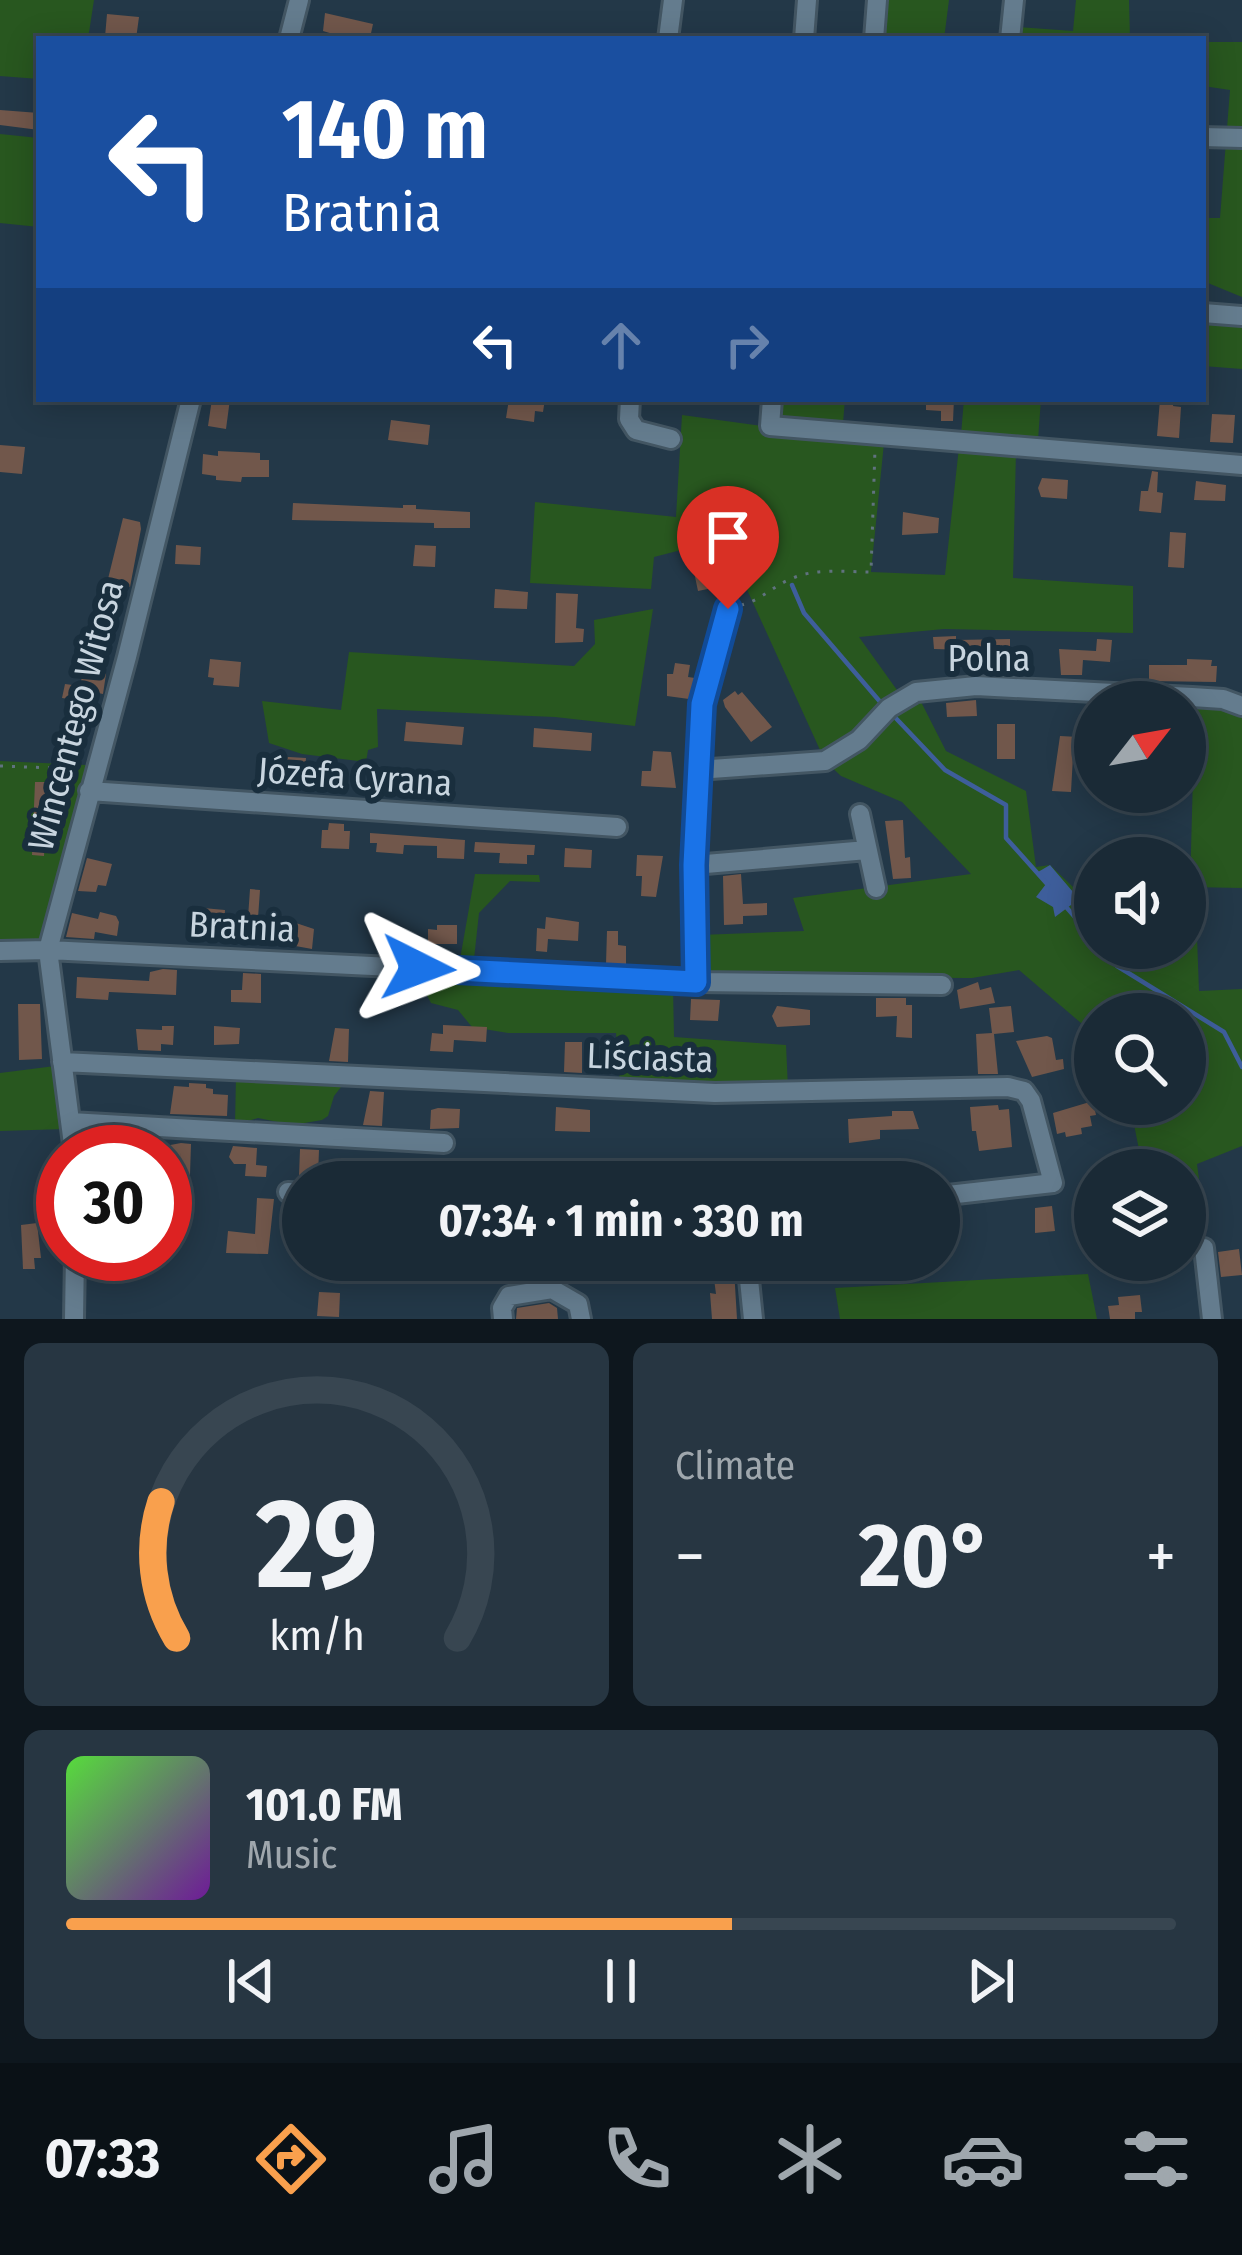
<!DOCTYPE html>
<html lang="en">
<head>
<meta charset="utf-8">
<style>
  body { margin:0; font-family:"Fira Sans Condensed",sans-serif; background:#273642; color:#f1f3f6; height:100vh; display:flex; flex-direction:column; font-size:45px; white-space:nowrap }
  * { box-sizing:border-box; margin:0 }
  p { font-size:39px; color:#9fa7ad }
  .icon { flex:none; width:66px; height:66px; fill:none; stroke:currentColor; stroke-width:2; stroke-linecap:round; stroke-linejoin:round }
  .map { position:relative; height:1319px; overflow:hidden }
  .details { display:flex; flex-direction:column; gap:24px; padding:24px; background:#0e171e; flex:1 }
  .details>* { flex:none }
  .top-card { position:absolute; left:36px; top:36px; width:1170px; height:366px; border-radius:0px; box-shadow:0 6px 30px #0003,0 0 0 3px #384651; background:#1a4fa0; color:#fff; overflow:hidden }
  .needle { width:78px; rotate:59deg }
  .buttons { position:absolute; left:1074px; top:681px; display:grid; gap:24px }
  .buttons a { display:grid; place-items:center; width:132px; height:132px; border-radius:50%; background:#1a2a36; box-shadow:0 6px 30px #0003,0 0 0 3px #384651; font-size:60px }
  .speed { position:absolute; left:36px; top:1125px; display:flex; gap:24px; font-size:60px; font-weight:700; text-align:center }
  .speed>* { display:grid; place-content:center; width:156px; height:156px; border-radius:50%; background:#1a2a36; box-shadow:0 6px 30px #0003,0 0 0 3px #384651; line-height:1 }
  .speed .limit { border:18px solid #d22; background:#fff; color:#111 }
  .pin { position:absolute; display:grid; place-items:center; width:102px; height:102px; color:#fff; margin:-123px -51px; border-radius:50% 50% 50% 0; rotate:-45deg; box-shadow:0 0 12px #0007 }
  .pin .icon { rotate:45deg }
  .me { position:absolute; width:132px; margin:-66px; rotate:93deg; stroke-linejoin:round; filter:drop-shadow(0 0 9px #0008) }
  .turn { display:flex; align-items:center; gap:42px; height:252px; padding:0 48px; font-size:54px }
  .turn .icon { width:156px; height:156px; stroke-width:2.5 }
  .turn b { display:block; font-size:84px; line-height:102px }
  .lanes { display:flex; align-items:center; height:114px; padding:0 48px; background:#0003; justify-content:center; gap:60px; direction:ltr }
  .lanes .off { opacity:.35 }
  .big { font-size:90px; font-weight:700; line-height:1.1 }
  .details .card { flex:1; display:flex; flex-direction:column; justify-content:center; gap:18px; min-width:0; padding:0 42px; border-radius:18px; background:#273642 }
  .details .dial { align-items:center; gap:0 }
  .dial svg { height:312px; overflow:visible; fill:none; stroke:#384651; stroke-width:7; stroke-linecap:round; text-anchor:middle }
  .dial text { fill:#f1f3f6; stroke:none }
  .song { display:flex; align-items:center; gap:36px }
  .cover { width:144px; height:144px; border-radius:18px; background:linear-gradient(135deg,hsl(110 70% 55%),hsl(280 70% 35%)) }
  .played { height:12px; border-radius:6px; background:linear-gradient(90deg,#f9a04d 60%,#384651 60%) }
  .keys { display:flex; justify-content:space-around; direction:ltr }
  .heat { display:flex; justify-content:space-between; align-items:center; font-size:66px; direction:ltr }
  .details .tiles { flex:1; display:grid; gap:24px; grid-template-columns:1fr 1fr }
  .card:last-child { grid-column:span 2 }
  .trip { position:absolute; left:282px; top:1161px; width:678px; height:120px; border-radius:60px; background:#1a2a36; box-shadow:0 6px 30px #0003,0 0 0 3px #384651; font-weight:700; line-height:120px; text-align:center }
  .menu { display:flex; height:192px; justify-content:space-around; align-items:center; background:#0a1116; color:#9fa7ad }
  .menu .icon { width:84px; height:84px }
  .menu .selected { color:#f9a04d }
  .menu b { font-size:54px; color:#f1f3f6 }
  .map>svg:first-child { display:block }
</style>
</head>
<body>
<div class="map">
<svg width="1242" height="1319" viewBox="0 0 1242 1319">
  <rect width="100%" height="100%" fill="#233848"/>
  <!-- green -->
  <path fill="#28571f" d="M0 0H94L88 39H39V79L0 76Z
    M880 0H949L944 39H875Z
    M1076 0H1129L1130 39H1016L1018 27 1073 31Z
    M1203 42H1242V297L1203 281V218H1220L1230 90 1203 86Z
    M0 134 39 138V227L0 223Z
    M1203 317 1242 320V369L1203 366Z
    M778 399H845L843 423 776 421Z
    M964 399H1041L1038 440 961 435Z
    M682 415 884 443 871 572 945 575 959 447 1016 451 1013 578 1133 586V633L944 629 859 637 902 697 916 692 946 751 1026 791 1036 867 1050 865 1095 908V948H1185V932L1197 937 1199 991 1242 989V1146L1197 1164 1206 1233 1185 1237V1170H1143L1130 1104H1185V1014H1095V1019L1081 1023 1019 970 972 978 699 977 700 935 804 931 793 898 971 874 902 802 841 776 825 761 724 539 654 557 651 589 530 583 535 502 676 517Z
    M653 609 635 726 555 717 377 709 378 747 368 750 366 762 302 754 269 743 262 701 341 710 349 652 574 666 595 644 594 620Z
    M1195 702 1242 713V888L1190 887Z
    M0 761 86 765 45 941 0 942Z
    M475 874 539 875 540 882 510 881 479 913 474 959 534 960 537 970 459 965Z
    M425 976 673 987 674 1037 786 1045 788 1088 620 1086 616 1033H508L472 1027 458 1010 431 1003 423 988Z
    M55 1066 66 1129 0 1131V1073Z
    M236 1076 345 1082 334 1096 328 1116 322 1120 293 1125 258 1118 235 1125Z
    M1088 1274 1097 1319H840L835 1288Z"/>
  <!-- water -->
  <path fill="#3e5e9b" d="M1050 865 1079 899 1055 917 1053 907 1036 897 1046 884 1038 872Z"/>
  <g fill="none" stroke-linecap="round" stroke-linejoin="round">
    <!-- stream -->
    <path stroke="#3e5e9b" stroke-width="4.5" d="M792 585 804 613 882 704
      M890 712 945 770 1006 805V838L1048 885
      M1067 908 1095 940
      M1102 948 1117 966 1224 1032 1242 1067"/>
  </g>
  <!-- building -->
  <path fill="#71574b" d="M325 13 373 24 370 38 344 33 343 39 332 37 333 34 323 31Z
    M107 14 139 17 136 39 105 37Z
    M0 110 39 113V130L0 125Z
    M212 399H230L226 429 208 426Z
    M509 399H545L543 412 535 411 534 422 506 418Z
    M926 399H954L953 421H941V411L926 410Z
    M1160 399H1174L1173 406 1181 407 1179 438 1157 436Z
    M1212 414 1235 415 1233 443 1210 442Z
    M391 420 430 425 428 445 388 440Z
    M0 445 25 447 22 474 0 472Z
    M218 451 260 453V460H269V477H242L241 482 216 480V476L202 474 203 454 218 456Z
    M1152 471 1158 472 1157 492 1163 493 1161 513 1139 511 1141 491H1148Z
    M1042 478 1068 480 1067 499 1041 497 1038 488Z
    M1196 481 1226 485 1225 501 1194 500Z
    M293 503 403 508V505H416V509L470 512V528H434V523L292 520Z
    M903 512 939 518 938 533 902 535Z
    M123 518 140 522 141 529 130 587 107 583Z
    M1170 532 1186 533 1184 568 1168 567Z
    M176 545 201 547 200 565 175 564Z
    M415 545 436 546 435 567 413 566Z
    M722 565 727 585 698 591 694 572Z
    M495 589 528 592 527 609 494 608Z
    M556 593 578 594 576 628 584 629 583 642 555 643Z
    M956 636V640L1010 639V653H991L990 673H966L967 650 934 649 933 637Z
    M1097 639 1112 640 1110 662 1083 660 1082 675H1061L1059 649 1096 651Z
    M210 659 241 662 239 687 213 685 214 678 208 677Z
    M1187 659 1212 660 1211 666H1217L1216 682 1149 681V665H1187Z
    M675 663 690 665 688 677 695 678 689 699 667 696V674H673Z
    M88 665 99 667 106 674 103 694 84 690 82 701 62 698 65 684 80 686 84 667Z
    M735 691 738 695 742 692 772 727 751 742 725 707 723 700Z
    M976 700 977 716 947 717 946 703Z
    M406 722 464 727 462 745 404 741Z
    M997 724H1015V759H997Z
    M534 728 592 733 591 751 533 747Z
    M1060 736 1079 737 1077 757 1073 756 1071 792 1052 791Z
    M653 751 671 752 676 788 641 786 642 771H651Z
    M272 756 306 758 304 783 271 781Z
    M35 782H48L44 856 32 855Z
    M903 820 905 858 910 857 911 878 893 879 885 821Z
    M329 823 344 824V831H350L349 849 321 848 322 830H328Z
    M370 833 465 840 464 859 437 858V846L404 845 403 854 376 852 377 843H370Z
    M475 842 535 845 534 855H527V864L499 863 500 853 474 852Z
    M565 848 592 850 591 868 564 867Z
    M637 855 663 856 656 897 641 896 642 876H636Z
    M87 858 112 864 106 886 98 885 96 892 78 891Z
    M741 874 743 904 767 903V915L743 916V924L724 925 723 876Z
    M250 889 260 890 258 918 267 919 266 944 202 940 203 908 225 910 224 931 247 932Z
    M100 912 116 916 119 922 117 936 95 932 94 939 66 937 72 913 98 919Z
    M546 917 579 922 578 941 548 939 547 952 536 951 537 928 545 929Z
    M293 922 314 929 312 949 290 945Z
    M437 925H457V944H428V929L437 930Z
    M607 931H618V945L626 946V965L606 964Z
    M163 969 177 970 176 995 109 992 108 1000 76 998 77 977 149 981 150 972Z
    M243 973 261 974V1003L231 1002V990H242Z
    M978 982 980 990 991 987 995 1003 960 1009 957 990Z
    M876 998H906V1005H912V1038L896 1037 897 1016 876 1017Z
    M691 999 720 1000 718 1021 690 1020Z
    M18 1004H40L42 1059 19 1060Z
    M777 1006 810 1010V1025L777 1027 772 1016Z
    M1011 1006 1014 1032 994 1034 998 1074H978L976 1034 992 1033 989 1008Z
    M443 1025 487 1027 486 1042 454 1040 453 1052 430 1051 432 1033 443 1034Z
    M162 1026H174L173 1045 161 1044V1051L138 1050 136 1029 162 1030Z
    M214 1026 240 1028 239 1044 214 1045Z
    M335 1028 349 1029 348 1062 329 1061Z
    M1047 1036 1052 1038 1056 1060 1063 1059 1064 1069 1032 1077 1016 1041Z
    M565 1042H582V1073L564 1072Z
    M189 1083 206 1084V1088L213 1089V1094L228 1095 227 1116 170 1114 174 1086 189 1087Z
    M370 1091 384 1092 382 1126 363 1125Z
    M1093 1101 1096 1115 1090 1116 1092 1126 1081 1128 1082 1134 1066 1137 1065 1132 1057 1134 1053 1113Z
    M998 1105 999 1110 1009 1109 1012 1147 979 1151 976 1131H972L970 1107Z
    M556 1107 590 1110V1132L555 1131Z
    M438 1108 460 1109 459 1128 430 1129 431 1110Z
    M892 1111H913L919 1129 880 1130V1139L849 1143 848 1119 892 1116Z
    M181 1143 191 1144 190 1175H180L181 1152 180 1169H165V1146Z
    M233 1146 257 1148 256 1165 267 1166 266 1177 245 1176 246 1164H234L229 1157Z
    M300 1149 319 1150 318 1177 299 1176Z
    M846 1163H880L881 1176 864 1177 865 1182H839L837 1171 845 1170Z
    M257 1198 274 1199 268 1254 226 1253 228 1231 255 1234Z
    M1052 1206 1055 1231 1035 1233V1208Z
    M37 1223 41 1258H34L35 1269H23L21 1225Z
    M1239 1249 1242 1275 1221 1277 1218 1252Z
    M734 1269 737 1319H712L710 1293 716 1294 713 1271Z
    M319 1292 340 1293 339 1317 317 1316Z
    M1140 1295 1142 1312H1135V1319H1110L1108 1306 1119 1305 1118 1297Z
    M549 1303 557 1308 558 1319H516L517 1308Z"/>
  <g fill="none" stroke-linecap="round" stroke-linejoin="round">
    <!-- minor casing -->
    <g stroke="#435663" stroke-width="24">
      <path id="minor" d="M289 39 299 0
        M668 39 673 0
        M804 39 807 0
        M874 39 877 0
        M1010 39 1014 0
        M1203 137 1242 138
        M1203 313 1242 316
        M630 399 629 419 636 430 671 439
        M772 399 770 426 1242 465
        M697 770 825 761 859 740 889 708 916 692 976 686 1192 697 1223 699 1242 706
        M89 791 617 827
        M860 814 876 888
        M694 865 867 850
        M0 951 48 950 696 982 942 985
        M696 982 694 865 702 704 728 609
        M62 1062 715 1093 1008 1087 1024 1091 1031 1101 1053 1183 939 1196
        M70 1122 444 1143
        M74 1152 48 950 127 657 191 399
        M288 1192 303 1193
        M1204 1248 1212 1319
        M747 1260 753 1319
        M74 1319 75 1254
        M503 1319 502 1308 509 1296 552 1289 578 1304 581 1319"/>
    </g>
    <!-- path -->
    <path stroke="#60727f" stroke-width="3" stroke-dasharray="3 9" stroke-linecap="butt" d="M741 605C762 600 774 585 793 578 816 568 846 572 871 572L875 449
      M0 766 82 769"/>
    <!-- minor -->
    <use href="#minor" stroke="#647c8e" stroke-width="18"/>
  </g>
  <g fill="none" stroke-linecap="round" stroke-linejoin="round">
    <!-- route casing -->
    <g stroke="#114b97" stroke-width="30">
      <path id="route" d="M418 968 696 982 694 865 702 704 728 609"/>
    </g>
    <!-- route -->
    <use href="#route" stroke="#1a73e8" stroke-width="21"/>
  </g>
  <g text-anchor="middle" stroke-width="12" stroke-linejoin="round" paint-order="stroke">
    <!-- street labels -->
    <g font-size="36" fill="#c8d5df" stroke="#192e3d">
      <text x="989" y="671">Polna</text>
      <text transform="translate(75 715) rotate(-75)" y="13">Wincentego Witosa</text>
      <text transform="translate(355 776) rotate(4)" y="13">Józefa Cyrana</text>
      <text transform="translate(242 926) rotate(3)" y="13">Bratnia</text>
      <text transform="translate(650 1057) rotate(2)" y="13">Liściasta</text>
    </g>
  </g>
</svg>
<div class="buttons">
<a><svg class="needle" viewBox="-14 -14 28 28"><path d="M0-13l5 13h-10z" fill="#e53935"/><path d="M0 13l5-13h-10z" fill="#9fa7ad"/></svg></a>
<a><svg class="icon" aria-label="sound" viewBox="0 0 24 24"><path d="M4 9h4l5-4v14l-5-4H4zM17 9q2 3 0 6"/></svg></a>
<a><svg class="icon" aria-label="search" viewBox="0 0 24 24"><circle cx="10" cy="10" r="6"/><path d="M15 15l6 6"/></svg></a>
<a><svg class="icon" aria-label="layers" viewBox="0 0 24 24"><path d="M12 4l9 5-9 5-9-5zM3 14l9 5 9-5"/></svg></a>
</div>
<div class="speed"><div class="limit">30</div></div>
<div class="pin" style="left:728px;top:609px;background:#d93025"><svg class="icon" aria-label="arrive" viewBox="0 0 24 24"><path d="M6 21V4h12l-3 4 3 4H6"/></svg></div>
<svg class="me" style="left:418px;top:968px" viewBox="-20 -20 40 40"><path d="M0-17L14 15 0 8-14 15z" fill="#1a73e8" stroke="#fff" stroke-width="4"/></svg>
<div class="trip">07:34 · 1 min · 330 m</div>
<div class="top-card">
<div class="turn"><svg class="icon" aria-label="left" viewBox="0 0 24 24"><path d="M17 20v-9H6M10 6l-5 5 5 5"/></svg><div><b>140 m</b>Bratnia</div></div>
<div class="lanes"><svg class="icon" aria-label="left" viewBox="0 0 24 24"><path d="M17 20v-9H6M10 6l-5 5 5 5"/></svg><svg class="icon off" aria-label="ahead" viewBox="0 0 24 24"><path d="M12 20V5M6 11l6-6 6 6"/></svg><svg class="icon off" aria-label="right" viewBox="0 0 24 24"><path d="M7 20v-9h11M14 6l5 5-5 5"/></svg></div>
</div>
</div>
<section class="details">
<div class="tiles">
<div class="card dial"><svg viewBox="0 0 100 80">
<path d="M14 69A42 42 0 1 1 86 69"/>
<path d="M14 69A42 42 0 0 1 10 34" stroke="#f9a04d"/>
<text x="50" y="56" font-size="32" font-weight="700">29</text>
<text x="50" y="72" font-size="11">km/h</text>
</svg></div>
<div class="card"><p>Climate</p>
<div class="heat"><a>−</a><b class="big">20°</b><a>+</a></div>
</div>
<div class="card">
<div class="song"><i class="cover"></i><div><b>101.0 FM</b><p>Music</p></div></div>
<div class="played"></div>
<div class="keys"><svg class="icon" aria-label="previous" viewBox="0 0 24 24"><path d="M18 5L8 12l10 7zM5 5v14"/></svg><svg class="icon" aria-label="pause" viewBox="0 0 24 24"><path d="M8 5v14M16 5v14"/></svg><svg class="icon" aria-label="next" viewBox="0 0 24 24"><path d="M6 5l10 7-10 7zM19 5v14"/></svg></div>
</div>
</div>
</section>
<nav class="menu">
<b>07:33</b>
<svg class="icon selected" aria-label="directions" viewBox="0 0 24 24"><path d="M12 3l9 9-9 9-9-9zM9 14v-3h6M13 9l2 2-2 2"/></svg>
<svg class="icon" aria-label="music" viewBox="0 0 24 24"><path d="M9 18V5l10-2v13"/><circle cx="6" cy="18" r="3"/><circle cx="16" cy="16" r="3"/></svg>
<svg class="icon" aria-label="phone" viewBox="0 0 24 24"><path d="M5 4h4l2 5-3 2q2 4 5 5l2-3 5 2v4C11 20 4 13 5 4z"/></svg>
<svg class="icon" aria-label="climate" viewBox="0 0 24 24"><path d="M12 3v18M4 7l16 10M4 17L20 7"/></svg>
<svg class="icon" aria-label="car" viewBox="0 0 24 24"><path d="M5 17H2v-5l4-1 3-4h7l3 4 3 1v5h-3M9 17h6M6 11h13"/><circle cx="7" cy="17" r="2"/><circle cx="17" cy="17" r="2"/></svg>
<svg class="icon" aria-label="filters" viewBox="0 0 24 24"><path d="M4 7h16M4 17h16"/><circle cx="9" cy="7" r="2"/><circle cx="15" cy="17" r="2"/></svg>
</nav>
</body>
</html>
